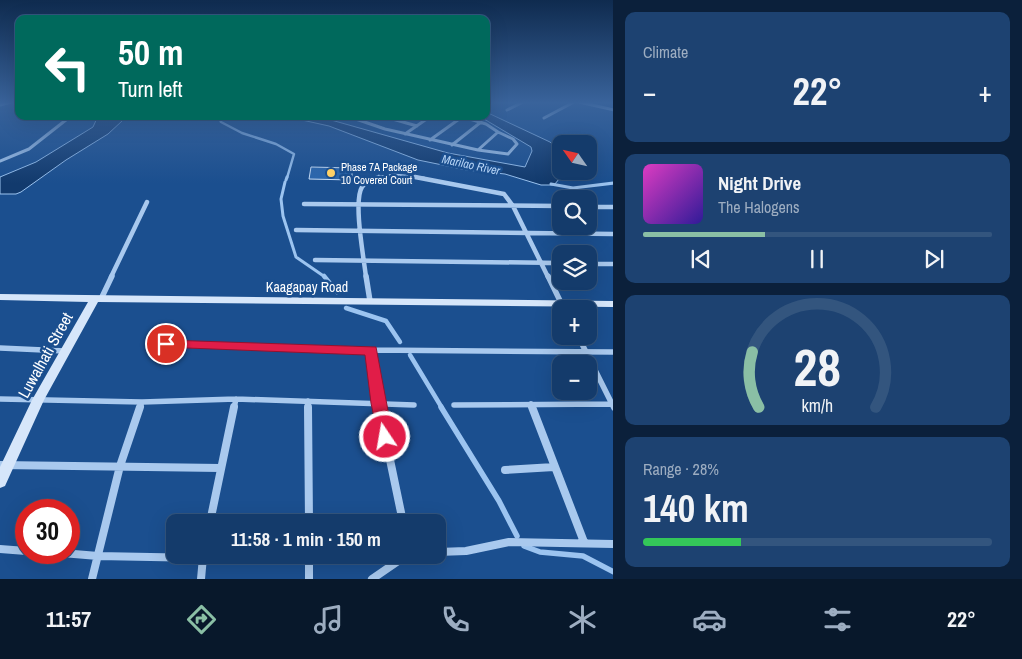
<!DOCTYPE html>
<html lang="en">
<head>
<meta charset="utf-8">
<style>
  body { margin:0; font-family:"Archivo Narrow",sans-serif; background:#1d4271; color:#f1f3f6; height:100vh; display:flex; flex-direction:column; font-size:19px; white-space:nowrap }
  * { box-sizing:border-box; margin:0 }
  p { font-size:16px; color:#9dadc1 }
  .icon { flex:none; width:28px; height:28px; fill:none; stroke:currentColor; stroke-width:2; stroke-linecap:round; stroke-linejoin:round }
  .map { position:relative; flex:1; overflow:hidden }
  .side { display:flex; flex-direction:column; gap:12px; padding:12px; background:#0b203b; width:409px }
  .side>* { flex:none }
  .hud { position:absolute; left:15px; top:15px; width:475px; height:105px; border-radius:10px; box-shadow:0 5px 20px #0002,0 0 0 1px #33557e; background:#00695c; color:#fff; overflow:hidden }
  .needle { width:32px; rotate:304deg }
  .buttons { position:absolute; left:552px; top:135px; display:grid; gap:10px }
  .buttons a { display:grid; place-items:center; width:45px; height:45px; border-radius:10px; background:#143b6b; box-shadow:0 5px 20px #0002,0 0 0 1px #33557e; font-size:25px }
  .speed { position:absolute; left:15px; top:499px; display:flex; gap:10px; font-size:25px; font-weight:700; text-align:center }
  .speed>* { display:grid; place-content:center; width:65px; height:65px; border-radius:50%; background:#143b6b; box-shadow:0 5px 20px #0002,0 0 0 1px #33557e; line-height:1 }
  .speed .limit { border:8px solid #d22; background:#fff; color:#111 }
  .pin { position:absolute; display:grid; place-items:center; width:42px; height:42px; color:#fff; margin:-21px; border:2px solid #fff; border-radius:50%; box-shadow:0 1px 5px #0007 }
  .me { position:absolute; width:55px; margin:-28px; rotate:348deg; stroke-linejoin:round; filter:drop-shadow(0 0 4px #0008) }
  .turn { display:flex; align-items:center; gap:18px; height:105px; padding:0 20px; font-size:22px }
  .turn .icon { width:65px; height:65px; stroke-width:2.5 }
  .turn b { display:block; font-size:35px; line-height:42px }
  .big { font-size:38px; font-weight:800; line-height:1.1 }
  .side .card { flex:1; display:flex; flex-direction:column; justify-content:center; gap:8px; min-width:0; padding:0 18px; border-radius:10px; background:#1d4271 }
  .side .dial { align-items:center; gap:0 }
  .dial svg { height:130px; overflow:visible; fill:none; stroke:#33557e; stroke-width:7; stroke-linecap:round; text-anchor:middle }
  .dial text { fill:#f1f3f6; stroke:none }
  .song { display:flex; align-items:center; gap:15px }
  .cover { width:60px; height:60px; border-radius:8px; background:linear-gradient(135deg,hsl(310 70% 55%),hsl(250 70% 35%)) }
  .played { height:5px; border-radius:2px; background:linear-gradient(90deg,#8abfa5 35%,#33557e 35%) }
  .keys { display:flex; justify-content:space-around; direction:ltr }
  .heat { display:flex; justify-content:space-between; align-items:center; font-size:28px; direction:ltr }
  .charge { height:8px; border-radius:4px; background:linear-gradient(90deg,#34c759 28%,#33557e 0) }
  .trip { position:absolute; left:166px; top:514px; width:280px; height:50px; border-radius:10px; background:#143b6b; box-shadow:0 5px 20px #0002,0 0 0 1px #33557e; font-weight:800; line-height:50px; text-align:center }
  .tabs { display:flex; height:80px; justify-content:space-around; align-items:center; background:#08182b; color:#9dadc1 }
  .tabs .icon { width:35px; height:35px }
  .tabs .selected { color:#8abfa5 }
  .tabs b { font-size:22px; color:#f1f3f6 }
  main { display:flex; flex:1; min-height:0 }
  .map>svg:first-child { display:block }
</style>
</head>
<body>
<main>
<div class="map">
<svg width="614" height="579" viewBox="0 0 614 579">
  <rect width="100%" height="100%" fill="#1b4f8f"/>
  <!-- water -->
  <path fill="#123a6d" stroke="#9cc4f0" d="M486 112 550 142 561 152V171H566L554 185H541L505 174 467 170 418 160 329 126 284 116H317L448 153 525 167 532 151 531 147 479 116H486Z
    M98 116H118L122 121 108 134 66 160 21 192 16 194H0V177L36 162 80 135 93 127Z"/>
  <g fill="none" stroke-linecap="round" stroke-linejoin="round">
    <!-- stream-far3 -->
    <path stroke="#9cc4f0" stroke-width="2.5" d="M219 116 221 122 242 133 276 144 294 154 287 178"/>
    <!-- stream-far2 -->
    <path stroke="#9cc4f0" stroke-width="3" d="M286 180 287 177
      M285 182 281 199 283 216 296 257 325 277
      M551 184 573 188 614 183"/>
    <!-- stream-far1 -->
    <path stroke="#9cc4f0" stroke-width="4.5" d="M324 276 337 292
      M346 308 386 321 400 342
      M410 355 442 408"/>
    <!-- stream -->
    <path stroke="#9cc4f0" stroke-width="5.5" d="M441 407 499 501 517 536
      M524 546 540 552 583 556 614 572"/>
  </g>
  <!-- building -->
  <path fill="#2a66ad" stroke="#cfe3fa" d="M311 167 352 168V180L309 179Z"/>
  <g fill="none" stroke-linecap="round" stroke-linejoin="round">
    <!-- street-far3 -->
    <path stroke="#a9c9ee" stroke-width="3" d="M579 102 614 110
      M0 105 11 102
      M507 110 523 102
      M347 116 385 129 478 150 498 132 486 124 460 116
      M382 116 417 126
      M416 116 427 119
      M544 118 574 102
      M405 134 431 116
      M430 140 462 117
      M452 145 481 122
      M478 150 508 154 517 144 513 139 498 132
      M0 161 29 149 71 116
      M375 178 394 175 424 178"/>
    <!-- street-far2 -->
    <path stroke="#a9c9ee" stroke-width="4.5" d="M415 177 504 194 513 206 548 277
      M304 204 561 206
      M589 207H614
      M296 230 614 234
      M315 260 561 263
      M589 264H614
      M111 277 147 202
      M366 277C364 259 353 201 362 187 366 181 373 179 379 177"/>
    <!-- street-far1 -->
    <path stroke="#a9c9ee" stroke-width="5.5" d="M366 276 370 301
      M548 276 564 309
      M101 299 112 276
      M578 336 614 408
      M148 343 371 350 614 352
      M0 348 65 351
      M371 350 379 408
      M0 399 142 402 236 399 414 405
      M308 401V408
      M531 404 532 408
      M454 405 614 404
      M140 408 142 402
      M234 408 236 399"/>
    <!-- street -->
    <path stroke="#a9c9ee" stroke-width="8" d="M308 407 309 522
      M379 407 403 522
      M532 407 584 542
      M0 465 220 468
      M505 470 554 467
      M210 522 234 407
      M0 549 26 551
      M50 552 98 556 203 558
      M438 552 466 551 509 542 614 544
      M309 555V579
      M92 579 120 466 140 407
      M201 579 203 557
      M372 579 407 555"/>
    <!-- secondary -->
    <path fill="#d6e6fa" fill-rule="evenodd" d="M0 294 614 301V307L98 302 44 400 5 486 0 488V467L32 400 88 302 0 300Z"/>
  </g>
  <!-- sky -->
  <linearGradient id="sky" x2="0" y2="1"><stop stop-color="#0f2b4f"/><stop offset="0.56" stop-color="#39639b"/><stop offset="1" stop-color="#39639b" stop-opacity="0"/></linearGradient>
  <rect width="614" height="183" fill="url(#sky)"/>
  <!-- route -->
  <path fill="#e11d48" stroke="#92132f" d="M166 340 376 347 393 437 391 442 385 443 380 442 378 437 371 403 365 355 162 347 160 344Z"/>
  <!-- markers -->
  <circle fill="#ffd166" stroke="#1b4f8f" stroke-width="2" cx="331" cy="173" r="5"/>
  <g text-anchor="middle" stroke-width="5" stroke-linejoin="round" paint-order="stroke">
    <!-- far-poi labels -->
    <g font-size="11" fill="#fff" stroke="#1b4f8f" text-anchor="start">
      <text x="341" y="171">Phase 7A Package<tspan x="341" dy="13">10 Covered Court</tspan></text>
    </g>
    <!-- far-water labels -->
    <g font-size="12" font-style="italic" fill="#b5d3f5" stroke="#1b4f8f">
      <text transform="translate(471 165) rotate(12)" y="4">Marilao River</text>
    </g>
    <!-- street labels -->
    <g font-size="14" fill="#fff" stroke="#1b4f8f">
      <text x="307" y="292">Kaagapay Road</text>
    </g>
    <!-- near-street labels -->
    <g font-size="16" fill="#fff" stroke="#1b4f8f">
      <text transform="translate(45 355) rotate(-61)" y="6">Luwalhati Street</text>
    </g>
  </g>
</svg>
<div class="buttons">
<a><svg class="needle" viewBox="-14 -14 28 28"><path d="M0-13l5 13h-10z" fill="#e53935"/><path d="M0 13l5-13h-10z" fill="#9dadc1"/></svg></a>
<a><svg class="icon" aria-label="search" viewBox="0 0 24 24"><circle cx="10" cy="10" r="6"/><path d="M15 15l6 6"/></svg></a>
<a><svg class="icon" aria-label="layers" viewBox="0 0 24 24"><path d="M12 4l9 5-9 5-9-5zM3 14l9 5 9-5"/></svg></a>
<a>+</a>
<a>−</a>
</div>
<div class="speed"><div class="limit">30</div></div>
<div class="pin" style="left:166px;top:344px;background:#d93025"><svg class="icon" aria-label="arrive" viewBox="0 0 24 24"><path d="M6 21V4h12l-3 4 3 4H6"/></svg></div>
<svg class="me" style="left:385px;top:437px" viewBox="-20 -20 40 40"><circle r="17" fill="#e11d48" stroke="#fff" stroke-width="3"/><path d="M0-11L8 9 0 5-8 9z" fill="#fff"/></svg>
<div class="trip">11:58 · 1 min · 150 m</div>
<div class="hud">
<div class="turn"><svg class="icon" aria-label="left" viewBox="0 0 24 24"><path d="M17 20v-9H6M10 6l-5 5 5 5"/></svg><div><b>50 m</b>Turn left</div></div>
</div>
</div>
<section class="side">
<div class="card"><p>Climate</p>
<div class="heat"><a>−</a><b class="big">22°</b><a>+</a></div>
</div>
<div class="card">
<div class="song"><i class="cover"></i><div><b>Night Drive</b><p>The Halogens</p></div></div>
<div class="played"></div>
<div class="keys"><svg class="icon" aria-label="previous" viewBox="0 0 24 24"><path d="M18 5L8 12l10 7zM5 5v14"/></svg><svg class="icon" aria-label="pause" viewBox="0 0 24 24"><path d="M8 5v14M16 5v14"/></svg><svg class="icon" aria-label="next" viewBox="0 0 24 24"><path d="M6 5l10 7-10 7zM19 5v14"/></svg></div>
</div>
<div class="card dial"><svg viewBox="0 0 100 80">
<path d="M14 69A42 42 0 1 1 86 69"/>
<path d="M14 69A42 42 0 0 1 10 35" stroke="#8abfa5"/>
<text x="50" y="56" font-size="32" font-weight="700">28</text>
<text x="50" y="72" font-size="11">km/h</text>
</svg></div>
<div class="card"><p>Range · 28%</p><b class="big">140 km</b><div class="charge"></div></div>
</section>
</main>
<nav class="tabs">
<b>11:57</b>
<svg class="icon selected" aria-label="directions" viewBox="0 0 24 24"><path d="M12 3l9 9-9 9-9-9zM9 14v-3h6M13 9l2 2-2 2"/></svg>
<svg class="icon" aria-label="music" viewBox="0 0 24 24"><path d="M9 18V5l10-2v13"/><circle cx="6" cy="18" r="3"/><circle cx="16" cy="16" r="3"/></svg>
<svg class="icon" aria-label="phone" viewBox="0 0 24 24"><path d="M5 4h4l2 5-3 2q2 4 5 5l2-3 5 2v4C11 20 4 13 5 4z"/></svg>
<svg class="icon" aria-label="climate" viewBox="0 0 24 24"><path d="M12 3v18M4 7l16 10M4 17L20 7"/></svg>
<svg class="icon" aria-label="car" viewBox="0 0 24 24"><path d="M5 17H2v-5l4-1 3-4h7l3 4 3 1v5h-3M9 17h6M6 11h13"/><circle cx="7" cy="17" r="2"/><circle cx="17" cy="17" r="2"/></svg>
<svg class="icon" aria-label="filters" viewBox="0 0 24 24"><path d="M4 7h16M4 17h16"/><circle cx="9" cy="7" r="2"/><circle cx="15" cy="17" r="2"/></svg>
<b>22°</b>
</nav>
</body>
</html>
